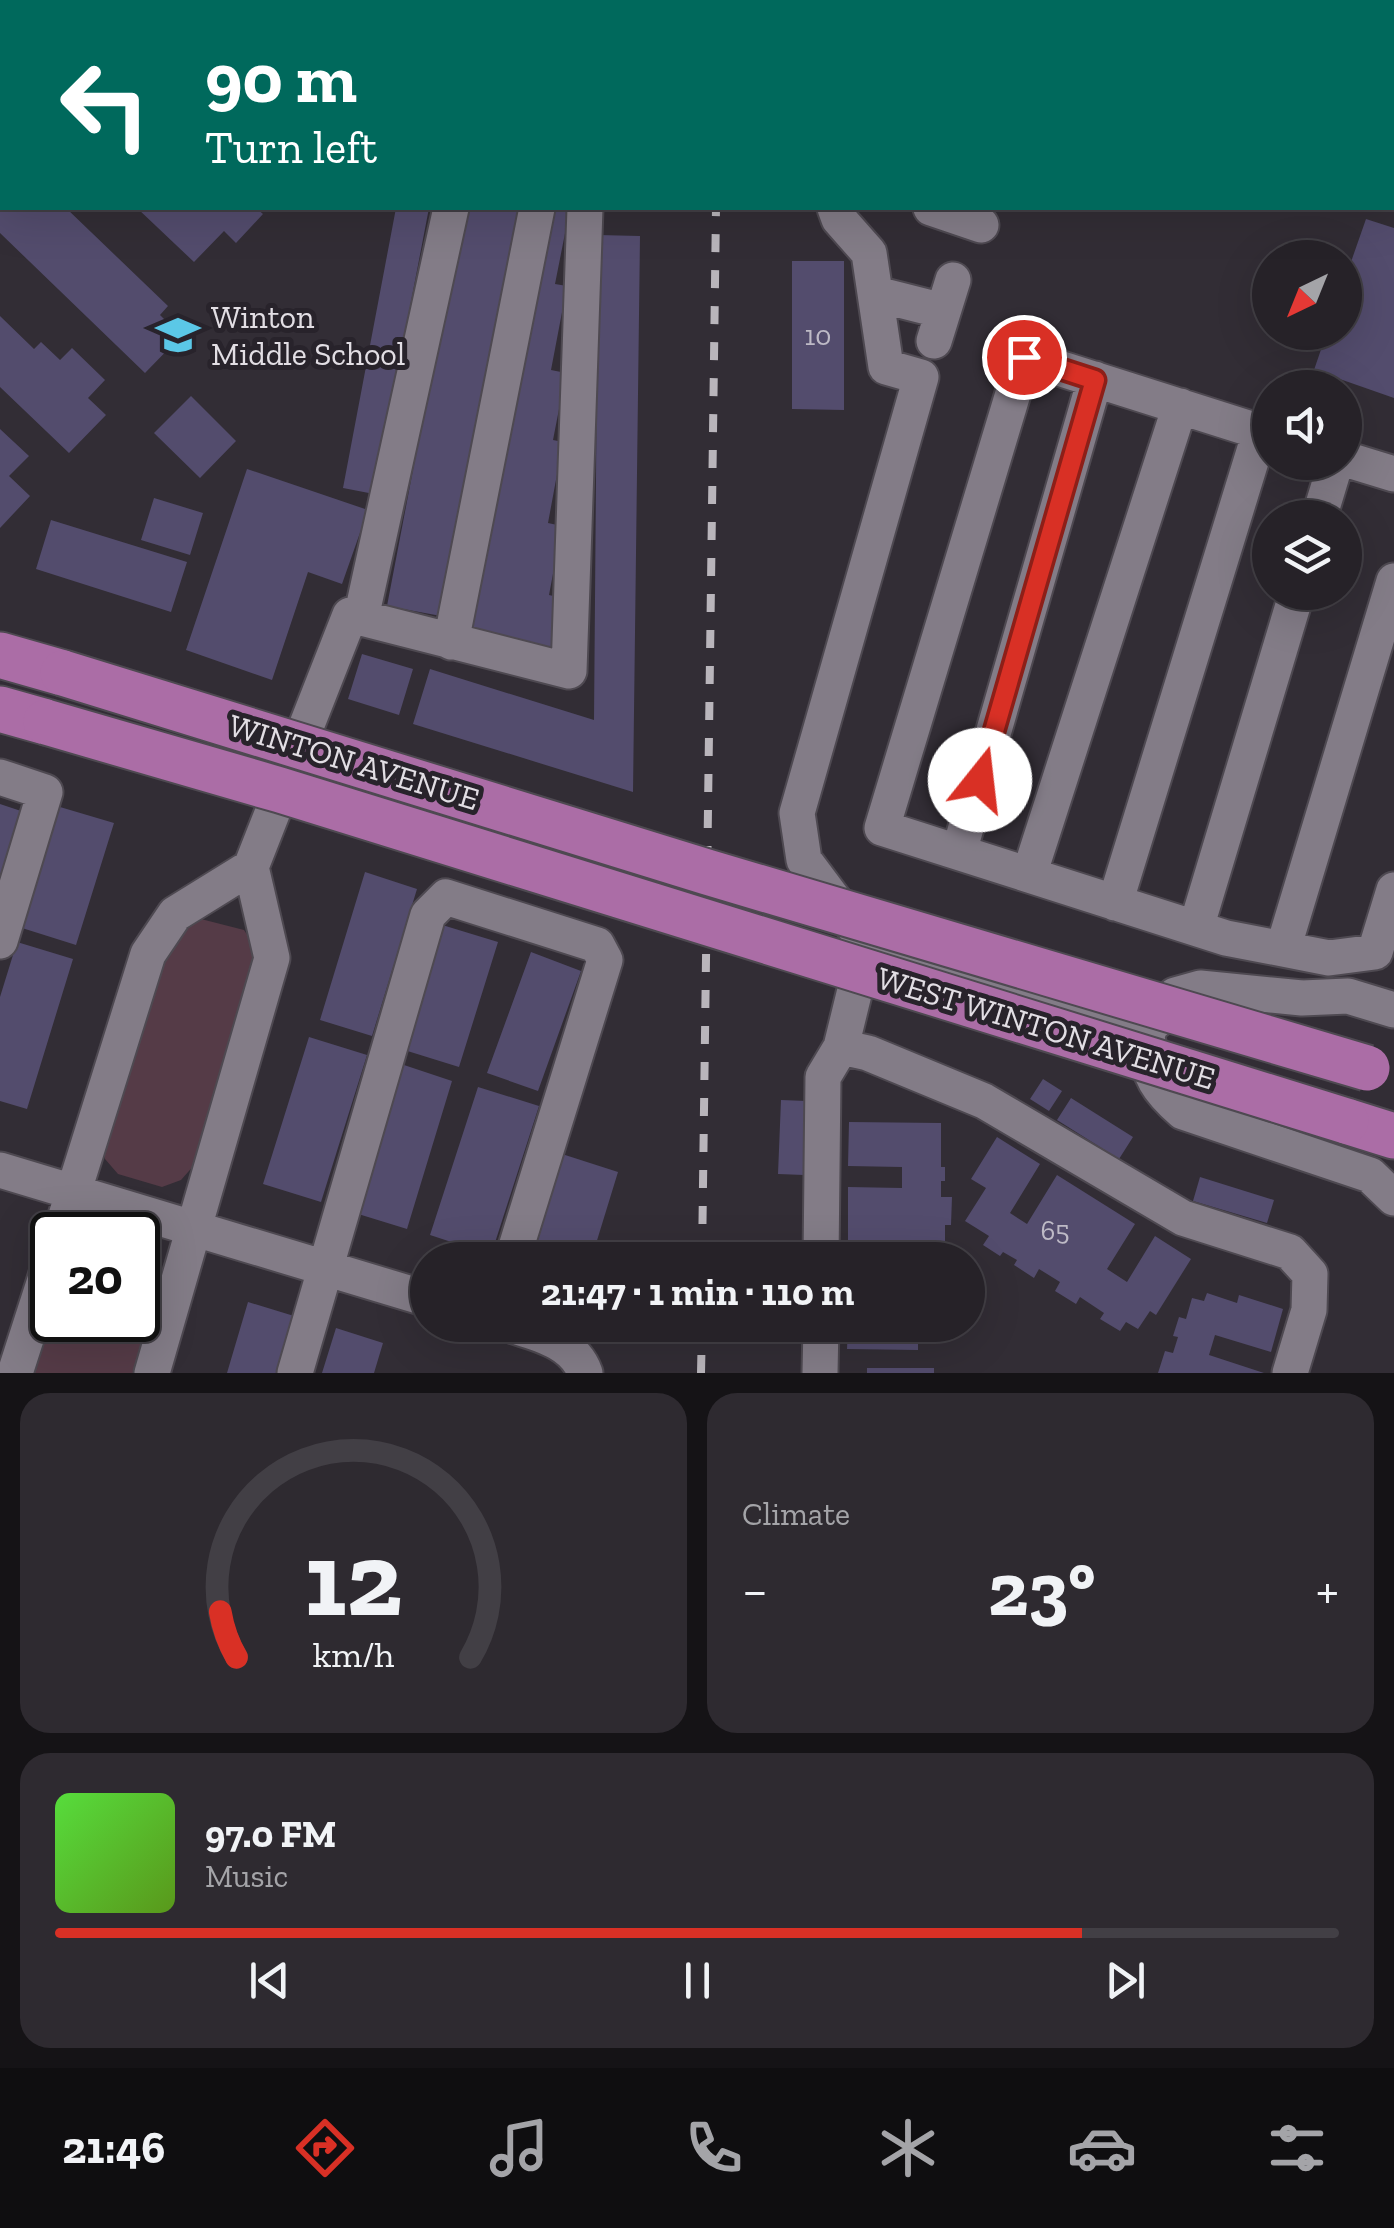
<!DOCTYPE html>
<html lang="en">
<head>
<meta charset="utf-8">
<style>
  body { margin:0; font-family:"Zilla Slab",serif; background:#2e2a30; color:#f1f3f6; height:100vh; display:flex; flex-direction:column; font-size:38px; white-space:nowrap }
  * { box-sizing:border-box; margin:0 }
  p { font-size:32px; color:#a4a4a8 }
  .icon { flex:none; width:55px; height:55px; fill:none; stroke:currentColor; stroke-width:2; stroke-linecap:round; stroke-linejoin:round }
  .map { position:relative; height:1373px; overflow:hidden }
  .side { display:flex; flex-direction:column; gap:20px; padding:20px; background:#151316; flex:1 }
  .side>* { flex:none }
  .guide { position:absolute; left:0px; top:0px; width:1395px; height:210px; box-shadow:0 10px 40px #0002,0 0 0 2px #423f45; background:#00695c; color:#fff; overflow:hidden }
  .needle { width:65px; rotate:223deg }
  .controls { position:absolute; left:1252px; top:240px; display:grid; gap:20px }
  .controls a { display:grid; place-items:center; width:110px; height:110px; border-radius:50%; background:#262228; box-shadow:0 10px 40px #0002,0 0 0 2px #423f45; font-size:50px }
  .speed { position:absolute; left:30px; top:1212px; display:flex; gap:20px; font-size:50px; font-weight:700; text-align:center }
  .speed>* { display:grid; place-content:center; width:130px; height:130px; border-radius:50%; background:#262228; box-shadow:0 10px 40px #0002,0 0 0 2px #423f45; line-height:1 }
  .speed .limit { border:5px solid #111; border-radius:15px; background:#fff; color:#111 }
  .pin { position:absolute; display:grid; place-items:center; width:85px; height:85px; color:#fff; margin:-42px; border:5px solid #fff; border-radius:50%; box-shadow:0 2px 10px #0007 }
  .me { position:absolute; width:110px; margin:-55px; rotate:16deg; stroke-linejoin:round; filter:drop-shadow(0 0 8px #0008) }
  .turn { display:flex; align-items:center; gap:35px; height:210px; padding:0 40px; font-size:45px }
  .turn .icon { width:130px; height:130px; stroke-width:2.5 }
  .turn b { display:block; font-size:70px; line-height:85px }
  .big { font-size:75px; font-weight:800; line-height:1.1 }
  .side .tile { flex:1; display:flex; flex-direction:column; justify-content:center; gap:15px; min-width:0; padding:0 35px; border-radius:30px; background:#2e2a30 }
  .side .dial { align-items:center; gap:0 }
  .dial svg { height:260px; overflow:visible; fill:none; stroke:#423f45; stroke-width:7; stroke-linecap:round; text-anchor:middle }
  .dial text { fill:#f1f3f6; stroke:none }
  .song { display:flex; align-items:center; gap:30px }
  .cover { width:120px; height:120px; border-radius:15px; background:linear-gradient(135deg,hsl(110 70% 55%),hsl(90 70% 35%)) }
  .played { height:10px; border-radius:5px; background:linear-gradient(90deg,#d93025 80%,#423f45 80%) }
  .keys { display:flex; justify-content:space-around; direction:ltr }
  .heat { display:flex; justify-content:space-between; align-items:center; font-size:55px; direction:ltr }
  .side .tiles { flex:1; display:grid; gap:20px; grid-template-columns:1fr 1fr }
  .tile:last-child { grid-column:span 2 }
  .trip { position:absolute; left:410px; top:1242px; width:575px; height:100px; border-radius:50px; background:#262228; box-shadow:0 10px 40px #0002,0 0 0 2px #423f45; font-weight:800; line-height:100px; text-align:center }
  .menu { display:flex; height:160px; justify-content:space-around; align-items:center; background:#0f0e10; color:#a4a4a8 }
  .menu .icon { width:70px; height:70px }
  .menu .selected { color:#d93025 }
  .menu b { font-size:45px; color:#f1f3f6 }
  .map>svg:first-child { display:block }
</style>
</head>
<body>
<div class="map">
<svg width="1394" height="1373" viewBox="0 0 1394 1373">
  <rect width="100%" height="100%" fill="#322d35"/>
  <!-- green -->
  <path fill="#553b47" d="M197 918 244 930 254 945 259 962 196 1163 181 1180 162 1187 118 1174 105 1159 103 1142 169 935Z
    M138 1240C148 1243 158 1251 161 1261 169 1284 141 1348 133 1373H31L52 1304V1320H138Z"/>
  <!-- building -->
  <path fill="#534c6d" d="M0 208H66L168 306 160 315 181 336 145 373 0 233Z
    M137 208H256L263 214 236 243 224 231 194 262Z
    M396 208H429L374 494 343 488Z
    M463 208H519L441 616 387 606Z
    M554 208H570L555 284 567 286 551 370 566 373 553 440 563 442 548 523 562 526 549 595 562 598 552 647 472 632Z
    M1366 219 1394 228V398L1314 370 1327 332H1345V279Z
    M598 235 640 236 633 792 413 724 430 669 594 720Z
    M792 261H844V410L792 409Z
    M0 316 34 349 41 342 60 360 72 348 105 380 88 398 106 415 69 453 0 387Z
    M191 396 236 441 200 478 154 433Z
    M0 429 29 456 9 476 30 496 0 528Z
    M247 469 368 510 342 584 308 572 272 680 186 650Z
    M154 498 203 513 190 555 141 540Z
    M51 520 187 562 171 612 36 569Z
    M362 654 413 669 399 715 348 699Z
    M0 804 21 811 1 877H0Z
    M60 807 114 823 76 945 22 928Z
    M365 872 417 889 372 1036 320 1020Z
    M439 924 498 942 459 1067 401 1049Z
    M17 942 73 959 27 1109 0 1101V997Z
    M531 952 581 971 538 1091 487 1073Z
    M309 1037 367 1055 321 1202 263 1184Z
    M401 1064 452 1081 407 1229 355 1213Z
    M1043 1079 1062 1091 1049 1111 1030 1099Z
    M478 1087 539 1106 491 1255 430 1235Z
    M1071 1098 1133 1137 1119 1159 1057 1120Z
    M781 1100 807 1101 804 1175 778 1174Z
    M849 1122 941 1123V1167H945V1181H941V1197H952L951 1225H945V1250H951V1260H848V1187L902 1188V1167L848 1166Z
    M997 1137 1040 1164 1010 1213 1027 1224 1057 1175 1135 1224 1107 1269 1127 1282 1155 1236 1191 1259 1156 1315 1150 1311 1138 1329 1126 1322 1120 1331 1100 1319 1104 1313 1080 1297 1076 1304 1055 1291 1060 1282 1039 1269 1034 1278 1014 1265 1017 1260 1003 1252 1000 1256 983 1245 989 1236 965 1221 986 1188 971 1179Z
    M562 1154 618 1172 591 1260H529Z
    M1200 1177 1274 1200 1267 1223 1193 1201Z
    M1207 1293 1237 1303 1239 1295 1283 1309 1271 1352 1215 1335 1209 1355 1264 1373H1158L1165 1351 1173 1353 1178 1337 1173 1336 1179 1317 1186 1319 1192 1298 1204 1301Z
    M248 1302 294 1316 277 1373H227Z
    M848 1325H945V1338L918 1337V1350L847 1349Z
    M336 1328 383 1343 374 1373H322Z
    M867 1368H934V1373H867Z"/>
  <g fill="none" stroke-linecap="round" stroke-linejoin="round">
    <!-- minor casing -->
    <g stroke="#4e4951" stroke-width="39">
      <path id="minor" d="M819 0V2
        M913 0 921 2
        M1236 0 1243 2
        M493 2V0
        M593 2V0
        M1058 2 1059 0
        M1392 54 1394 55
        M835 208 839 219 869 253 886 367 921 377 797 813 804 860 866 943 1149 1030
        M931 208 981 225
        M876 294 943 311
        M934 341 953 280
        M1270 435 1024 357 882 828 1226 938 1329 958 1375 952 1394 890
        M1345 459 1394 474
        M1319 518 1336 462
        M361 618 451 208
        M451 642 537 208
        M0 777 45 792 0 941
        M959 852 1095 379
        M1029 875 1180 406
        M1115 903 1260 432
        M1196 928 1297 592
        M1283 949 1394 581
        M1156 1021 1175 995 1200 988 1302 998 1348 996 1394 1010
        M1148 1042C1145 1074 1160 1092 1183 1112L1370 1175 1394 1198
        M841 1047 865 949
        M0 1170 428 1299
        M60 1235 148 954 175 914 251 867
        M821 1260 823 1077 841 1047 868 1053 984 1101 1183 1218 1290 1252 1310 1274 1309 1310 1290 1373
        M511 1325C539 1334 574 1342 585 1373
        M15 1373 52 1258
        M152 1373 272 958 251 867 350 615 569 671 585 208
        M295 1373 428 915 446 897 597 945 605 960 512 1260
        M820 1373 821 1325"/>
    </g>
    <!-- major casing -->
    <g stroke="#4e4951" stroke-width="49">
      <path id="major" d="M0 655 63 673
        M0 709 46 722
        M1346 1121 1394 1136"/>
    </g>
    <!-- minor -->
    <use href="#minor" stroke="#837c87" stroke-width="35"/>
    <!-- major -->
    <use href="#major" stroke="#ab6da6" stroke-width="45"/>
    <!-- rail -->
    <path stroke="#b9b5bb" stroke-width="8" stroke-dasharray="18 18" stroke-linecap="butt" d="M719 2V0
      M702 1260 716 208
      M701 1373 702 1325"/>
    <!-- major-bridge casing -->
    <g stroke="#4e4951" stroke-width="49" stroke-linecap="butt">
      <path id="major-bridge" d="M63 673 707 872 1367 1068
        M46 722 280 790 1346 1121"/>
    </g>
    <!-- major-bridge -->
    <use href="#major-bridge" stroke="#ab6da6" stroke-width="45"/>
  </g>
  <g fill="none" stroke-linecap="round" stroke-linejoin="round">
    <!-- route casing -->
    <g stroke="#8d1f18" stroke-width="25">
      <path id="route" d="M980 780 1095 380 1024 357"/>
    </g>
    <!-- route -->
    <use href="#route" stroke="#d93025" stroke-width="18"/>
  </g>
  <!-- icons -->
  <defs>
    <g id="school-bare" transform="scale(3.45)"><path d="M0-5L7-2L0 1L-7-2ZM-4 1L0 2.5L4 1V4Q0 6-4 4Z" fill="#5bc8e7" stroke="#28232b" stroke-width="2.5" paint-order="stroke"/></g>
  </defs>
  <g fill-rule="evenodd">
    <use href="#school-bare" x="178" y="335"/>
  </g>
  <g text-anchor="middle" stroke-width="10" stroke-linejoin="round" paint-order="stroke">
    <!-- number labels -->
    <g font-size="28" fill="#bebac6">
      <text x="818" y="345">10</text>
      <text x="1055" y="1240">65</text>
    </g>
    <!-- poi labels -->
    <g font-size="32" fill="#e2dee4" stroke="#28232b" text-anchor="start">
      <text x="211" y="328">Winton<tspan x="211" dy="37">Middle School</tspan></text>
    </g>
    <!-- street labels -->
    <g font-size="32" fill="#e2dee4" stroke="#28232b">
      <text transform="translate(354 762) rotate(17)" y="11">WINTON AVENUE</text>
      <text transform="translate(1046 1028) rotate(17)" y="11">WEST WINTON AVENUE</text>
    </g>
  </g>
</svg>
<div class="controls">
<a><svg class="needle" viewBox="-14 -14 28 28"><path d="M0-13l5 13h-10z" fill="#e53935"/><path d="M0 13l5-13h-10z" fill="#a4a4a8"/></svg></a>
<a><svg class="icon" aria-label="sound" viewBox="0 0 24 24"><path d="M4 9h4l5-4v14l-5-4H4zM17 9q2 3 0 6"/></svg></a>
<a><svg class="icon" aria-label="layers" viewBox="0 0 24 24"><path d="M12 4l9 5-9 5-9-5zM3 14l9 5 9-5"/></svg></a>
</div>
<div class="speed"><div class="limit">20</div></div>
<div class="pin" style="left:1024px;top:357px;background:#d93025"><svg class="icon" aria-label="arrive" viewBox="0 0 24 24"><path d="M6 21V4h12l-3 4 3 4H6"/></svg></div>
<svg class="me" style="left:980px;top:780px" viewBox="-20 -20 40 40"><circle r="19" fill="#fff"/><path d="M0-13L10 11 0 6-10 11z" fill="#d93025"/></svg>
<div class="trip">21:47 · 1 min · 110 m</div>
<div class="guide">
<div class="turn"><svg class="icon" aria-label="left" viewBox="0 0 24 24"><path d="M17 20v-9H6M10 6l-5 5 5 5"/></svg><div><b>90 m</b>Turn left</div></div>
</div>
</div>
<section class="side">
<div class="tiles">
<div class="tile dial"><svg viewBox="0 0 100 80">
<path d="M14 69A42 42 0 1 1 86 69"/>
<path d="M14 69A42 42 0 0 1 9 55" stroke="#d93025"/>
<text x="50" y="56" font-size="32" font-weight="700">12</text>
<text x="50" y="72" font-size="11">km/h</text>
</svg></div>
<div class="tile"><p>Climate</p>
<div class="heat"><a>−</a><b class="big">23°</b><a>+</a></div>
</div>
<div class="tile">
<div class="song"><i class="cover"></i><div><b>97.0 FM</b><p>Music</p></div></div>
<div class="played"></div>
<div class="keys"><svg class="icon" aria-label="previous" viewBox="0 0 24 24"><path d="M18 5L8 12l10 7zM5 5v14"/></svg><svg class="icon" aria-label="pause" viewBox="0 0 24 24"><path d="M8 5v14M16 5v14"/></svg><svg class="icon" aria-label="next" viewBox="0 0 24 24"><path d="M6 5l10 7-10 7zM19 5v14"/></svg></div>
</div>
</div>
</section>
<nav class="menu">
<b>21:46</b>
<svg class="icon selected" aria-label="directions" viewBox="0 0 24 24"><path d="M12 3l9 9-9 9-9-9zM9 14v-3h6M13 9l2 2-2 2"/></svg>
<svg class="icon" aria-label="music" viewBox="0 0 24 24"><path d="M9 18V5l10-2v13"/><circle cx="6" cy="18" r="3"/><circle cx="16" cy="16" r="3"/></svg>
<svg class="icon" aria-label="phone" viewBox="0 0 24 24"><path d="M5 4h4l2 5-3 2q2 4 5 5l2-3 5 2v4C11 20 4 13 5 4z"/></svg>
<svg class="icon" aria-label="climate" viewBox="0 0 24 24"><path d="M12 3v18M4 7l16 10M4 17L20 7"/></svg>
<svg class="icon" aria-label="car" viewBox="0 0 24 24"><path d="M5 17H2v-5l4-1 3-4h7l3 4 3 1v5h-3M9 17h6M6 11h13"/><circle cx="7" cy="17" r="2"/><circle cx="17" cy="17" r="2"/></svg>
<svg class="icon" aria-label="filters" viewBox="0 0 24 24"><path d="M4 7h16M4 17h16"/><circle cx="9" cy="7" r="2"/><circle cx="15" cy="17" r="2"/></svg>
</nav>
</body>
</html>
